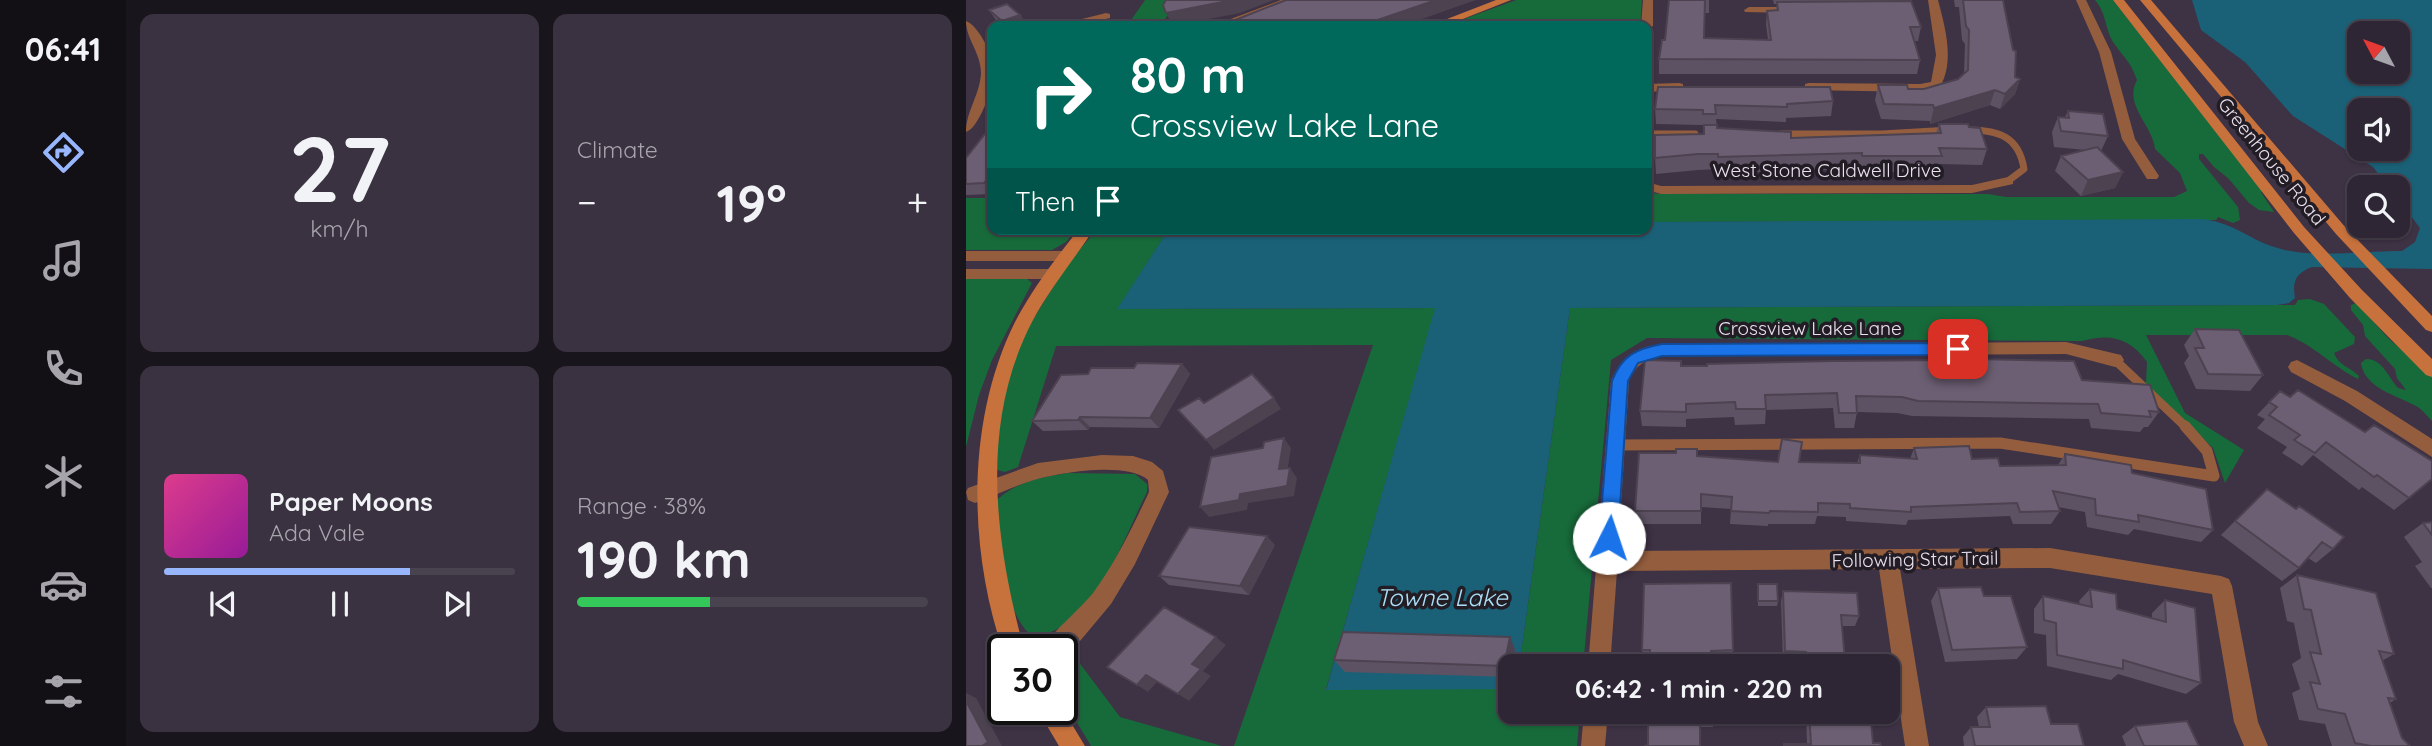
<!DOCTYPE html>
<html lang="en">
<head>
<meta charset="utf-8">
<style>
  body { margin:0; font-family:Quicksand,sans-serif; background:#3a3240; color:#f1f3f6; height:100vh; display:flex; flex-direction:column; font-size:26px; white-space:nowrap }
  * { box-sizing:border-box; margin:0 }
  p { font-size:23px; color:#a7a5ac }
  .icon { flex:none; width:38px; height:38px; fill:none; stroke:currentColor; stroke-width:2; stroke-linecap:round; stroke-linejoin:round }
  .map { position:relative; flex:1; overflow:hidden }
  .sheet { display:flex; flex-direction:column; gap:14px; padding:14px; background:#19151d; width:840px }
  .sheet>* { flex:none }
  .hud { position:absolute; left:21px; top:21px; width:665px; height:214px; border-radius:14px; box-shadow:0 2px 5px #0004,0 0 0 2px #49434f; background:#00695c; color:#fff; overflow:hidden }
  .needle { width:46px; rotate:311deg }
  .controls { position:absolute; left:1381px; top:21px; display:grid; gap:14px }
  .controls a { display:grid; place-items:center; width:63px; height:63px; border-radius:14px; background:#2e2634; box-shadow:0 2px 5px #0004,0 0 0 2px #49434f; font-size:35px }
  .speed { position:absolute; left:21px; top:634px; display:flex; gap:14px; font-size:35px; font-weight:700; text-align:center }
  .speed>* { display:grid; place-content:center; width:91px; height:91px; border-radius:50%; background:#2e2634; box-shadow:0 2px 5px #0004,0 0 0 2px #49434f; line-height:1 }
  .speed .limit { border:4px solid #111; border-radius:10px; background:#fff; color:#111 }
  .pin { position:absolute; display:grid; place-items:center; width:60px; height:60px; color:#fff; margin:-30px; border-radius:14px; box-shadow:0 4px 10px #0006 }
  .me { position:absolute; width:77px; margin:-38px; rotate:4deg; stroke-linejoin:round; filter:drop-shadow(0 0 5px #0008) }
  .turn { display:flex; align-items:center; gap:24px; height:147px; padding:0 28px; font-size:32px }
  .turn .icon { width:91px; height:91px; stroke-width:2.5 }
  .turn b { display:block; font-size:49px; line-height:60px }
  .then { display:flex; align-items:center; height:66px; padding:0 28px; background:#0003; gap:14px; font-size:26px }
  .big { font-size:52px; font-weight:800; line-height:1.1 }
  .sheet .tile { flex:1; display:flex; flex-direction:column; justify-content:center; gap:10px; min-width:0; padding:0 24px; border-radius:14px; background:#3a3240 }
  .sheet .dial { align-items:center; gap:0 }
  .dial b { font-size:91px; line-height:1 }
  .song { display:flex; align-items:center; gap:21px }
  .cover { width:84px; height:84px; border-radius:10px; background:linear-gradient(135deg,hsl(330 70% 55%),hsl(300 70% 35%)) }
  .played { height:7px; border-radius:4px; background:linear-gradient(90deg,#98b6fd 70%,#49434f 70%) }
  .keys { display:flex; justify-content:space-around; direction:ltr }
  .heat { display:flex; justify-content:space-between; align-items:center; font-size:38px; direction:ltr }
  .charge { height:10px; border-radius:5px; background:linear-gradient(90deg,#34c759 38%,#49434f 0) }
  .sheet .tiles { flex:1; display:grid; gap:14px; grid-template-columns:repeat(2,1fr) }
  .trip { position:absolute; left:532px; top:654px; width:402px; height:70px; border-radius:14px; background:#2e2634; box-shadow:0 2px 5px #0004,0 0 0 2px #49434f; font-weight:800; line-height:70px; text-align:center }
  main { display:flex; flex:1; min-height:0 }
  .dock { display:flex; flex-direction:column; width:126px; justify-content:space-around; align-items:center; background:#120f15; color:#a7a5ac }
  .dock .icon { width:49px; height:49px }
  .dock .active { color:#98b6fd }
  .dock b { font-size:32px; color:#f1f3f6 }
  .map>svg:first-child { display:block }
</style>
</head>
<body>
<main>
<nav class="dock">
<b>06:41</b>
<svg class="icon active" aria-label="directions" viewBox="0 0 24 24"><path d="M12 3l9 9-9 9-9-9zM9 14v-3h6M13 9l2 2-2 2"/></svg>
<svg class="icon" aria-label="music" viewBox="0 0 24 24"><path d="M9 18V5l10-2v13"/><circle cx="6" cy="18" r="3"/><circle cx="16" cy="16" r="3"/></svg>
<svg class="icon" aria-label="phone" viewBox="0 0 24 24"><path d="M5 4h4l2 5-3 2q2 4 5 5l2-3 5 2v4C11 20 4 13 5 4z"/></svg>
<svg class="icon" aria-label="climate" viewBox="0 0 24 24"><path d="M12 3v18M4 7l16 10M4 17L20 7"/></svg>
<svg class="icon" aria-label="car" viewBox="0 0 24 24"><path d="M5 17H2v-5l4-1 3-4h7l3 4 3 1v5h-3M9 17h6M6 11h13"/><circle cx="7" cy="17" r="2"/><circle cx="17" cy="17" r="2"/></svg>
<svg class="icon" aria-label="filters" viewBox="0 0 24 24"><path d="M4 7h16M4 17h16"/><circle cx="9" cy="7" r="2"/><circle cx="15" cy="17" r="2"/></svg>
</nav>
<section class="sheet">
<div class="tiles">
<div class="tile dial"><b>27</b><p>km/h</p></div>
<div class="tile"><p>Climate</p>
<div class="heat"><a>−</a><b class="big">19°</b><a>+</a></div>
</div>
<div class="tile">
<div class="song"><i class="cover"></i><div><b>Paper Moons</b><p>Ada Vale</p></div></div>
<div class="played"></div>
<div class="keys"><svg class="icon" aria-label="previous" viewBox="0 0 24 24"><path d="M18 5L8 12l10 7zM5 5v14"/></svg><svg class="icon" aria-label="pause" viewBox="0 0 24 24"><path d="M8 5v14M16 5v14"/></svg><svg class="icon" aria-label="next" viewBox="0 0 24 24"><path d="M6 5l10 7-10 7zM19 5v14"/></svg></div>
</div>
<div class="tile"><p>Range · 38%</p><b class="big">190 km</b><div class="charge"></div></div>
</div>
</section>
<div class="map">
<svg width="1466" height="746" viewBox="0 0 1466 746">
  <rect width="100%" height="100%" fill="#3e3245"/>
  <!-- green -->
  <path fill="#176b3a" d="M179 0H211L195 26H161Z
    M550 0H676L674 26H479Z
    M1129 0H1147L1297 191 1295 192 1308 212 1293 210 1283 203 1262 178 1248 167 1237 154H1233V159L1272 207 1274 220 1267 223 1252 217 1250 220 681 222V192L693 194H1022L1040 197H1208L1221 191 1214 173 1189 149C1187 125 1157 105 1171 80 1163 59 1161 62 1150 46 1138 31 1142 15 1129 0Z
    M0 198H26V229H111L100 242 86 250H0Z
    M131 229H203L152 309 470 308 360 689H544V712H614L611 746H268L407 345 90 346 52 467 39 472 28 469 34 402 58 334 100 266Z
    M0 279H61L66 283 26 360 13 395 0 447Z
    M1344 299 1358 304 1389 337 1388 344 1368 353C1372 365 1384 367 1393 376L1392 379C1366 366 1348 345 1321 335H1180L1219 413 1278 450 1259 483 1247 448 1180 384 1181 362C1164 338 1144 333 1116 341L681 338 645 360 617 667H553L604 308 1311 305H1329L1332 300Z
    M1390 303 1423 339 1466 376V421C1461 416 1456 409 1450 406 1432 396 1398 388 1395 363L1400 359C1417 359 1422 377 1432 388L1440 390 1431 378 1429 369 1399 336 1397 325 1385 310V305Z
    M102 473 169 474 181 484V492C158 537 126 634 66 636 36 612 34 540 28 503 48 482 75 477 102 473Z
    M103 649 154 717 256 746H125L96 697V654Z"/>
  <!-- water -->
  <path fill="#1a6178" fill-rule="evenodd" d="M1226 0H1466V269L1346 267C1330 273 1326 281 1329 298L1323 303 1311 305 604 308 553 667H544V689L360 690 469 308 151 309 203 229H681V222L1233 219C1268 221 1283 241 1315 249 1347 258 1401 251 1436 251L1449 242 1454 228 1432 199V187H1423L1407 167 1327 116 1279 62 1235 30ZM1393 33H1432V72H1393ZM1393 110H1432V149H1393Z"/>
  <g fill="none" stroke-linecap="round" stroke-linejoin="round">
    <!-- lane-far2 -->
    <path stroke="#945e3e" stroke-width="7" d="M1003 130C1033 130 1053 137 1058 169L1042 181
      M681 134H729
      M814 134H916L985 130"/>
    <!-- lane-far1 -->
    <path stroke="#945e3e" stroke-width="9" d="M1149 360 1221 428"/>
    <!-- lane -->
    <path stroke="#945e3e" stroke-width="11" d="M649 445 1034 443 1248 476 1241 451 1219 426"/>
    <!-- street -->
    <path fill="#945e3e" fill-rule="evenodd" d="M315 0H330L262 26H246Z
      M677 0H687V26L681 29V26H675Z
      M962 0H972C979 27 989 61 974 87L954 92 839 90V84L843 83 954 84 965 82 970 55Z
      M1110 0H1120L1145 52 1169 139 1193 176 1191 179H1181L1156 139 1133 52Z
      M783 7H833L838 10 833 13 779 12 778 10Z
      M140 13 144 14V18L108 26H88Z
      M0 21C7 24 11 30 15 36 32 62 28 90 14 116 10 123 7 129 0 132 0 111 14 95 15 73 15 53 0 39 0 21Z
      M713 83 717 84V90L681 92V84Z
      M1042 177 1047 178V184L1006 193 695 194 681 190V182L695 186 1006 185Z
      M0 251H97L105 256 97 261H0Z
      M0 269H84L92 274 84 279H0Z
      M1100 342 1155 355 1158 360 1155 365 1149 367 1100 354 696 356C680 359 669 365 663 381L652 551 1084 548 1255 576 1263 579 1266 586 1292 722 1302 746H1278L1268 722 1246 594 1084 568 934 569 963 746H939L913 569 651 571 644 667H622L645 381C655 357 670 347 696 344Z
      M1331 360 1391 391 1466 439V457L1379 401 1325 372 1322 367 1325 362Z
      M136 455 167 456 186 462 197 471 203 492 169 564 145 604 114 641 96 656V649H76C81 637 115 608 127 593 150 562 167 526 183 492L182 480C160 461 91 473 65 481 46 487 28 496 9 503L2 500 0 492 2 488 72 463Z
      M618 712H642L639 746H615Z"/>
    <!-- secondary -->
    <path fill="#c7713c" fill-rule="evenodd" d="M530 0H545L479 26H463Z
      M1147 0H1158L1338 227 1396 290 1466 359V377L1460 375 1384 298 1328 233Z
      M1174 0H1185L1380 228 1466 316V332L1460 330 1370 234Z
      M113 229H128C107 261 84 288 66 322 13 424 29 543 58 649H37V651C2 548 0 420 49 322 67 288 89 259 113 229Z
      M96 708 119 746H93L71 709Z"/>
  </g>
  <!-- wall -->
  <path fill="#5d5263" d="M703 0H743V13H738V38L802 40 800 24 801 11 810 10 811 4H808L807 0H939L955 27 952 41H948L954 60 951 74H693V59L699 40Z
    M988 0H1037L1049 77 1054 79 1049 94 1034 109 1024 105 964 124V121L915 119 909 100 912 85 942 89H958L992 79 998 73 999 44 996 40 993 7H989Z
    M23 10 54 15 61 25 57 26H38L30 20Z
    M692 87 867 101 865 116 820 118V122L750 119 751 128 825 138 970 133 973 124 1003 127 1021 149 1016 165 974 164 972 172H893V169L752 173V169L732 170 690 174 689 158 738 134 737 125 690 124 689 109Z
    M1102 111 1142 136 1135 151 1157 172 1149 188 1115 196 1089 171 1095 156 1119 150 1088 147 1086 132 1092 117H1099Z
    M26 125V194L0 195V158Z
    M1229 329 1297 375 1284 391 1230 389 1218 363 1223 356 1218 345Z
    M1009 359 1116 380 1193 412 1182 427H1178L1174 432 1125 428 1123 419 946 416 931 413 891 412 888 428H869L867 408 800 410 799 424 769 425 768 417 720 419V427L676 426 674 411 715 366H1006Z
    M216 364 224 374 193 428 124 427 122 430 77 431 66 421 122 374 168 368Z
    M1314 391 1443 498 1428 510 1396 487 1393 490 1347 455 1336 466 1316 453 1321 447 1291 428 1299 419 1291 415Z
    M948 448 1006 459 1034 466 1092 465 1099 454 1166 473 1247 530 1235 542 1168 529 1162 535 1121 527 1119 512 1092 507 1094 511 1085 524H1047L1044 516 942 520 940 525 880 521V517L851 516 849 524H802V526L764 524 765 509 735 507V524H671L669 511 731 456 812 462 891 463 894 455 944 459Z
    M1301 489 1367 549 1350 563 1342 558 1333 568 1316 581 1255 535Z
    M1466 522V588H1465L1449 566 1456 562 1438 537 1457 523Z
    M309 545 283 595 203 585 193 576Z
    M1331 575 1428 654 1416 661 1430 699 1424 703 1436 738 1444 746H1366L1359 724 1333 720 1326 693 1334 689 1326 664 1335 658 1328 623 1321 621 1314 588Z
    M792 584 812 601 811 606H792Z
    M972 588 1018 596 1061 647 1051 659 979 662 965 601Z
    M1124 589 1151 609 1186 618V613L1199 600 1235 683 1220 694 1152 674 1145 680 1081 666 1080 635 1068 633V609L1077 596 1114 604 1113 601Z
    M817 591 893 616 889 626H876L879 660 886 667H838V662L817 661 815 601Z
    M549 649 544 677 379 672 368 660Z
    M676 650H767L766 660H746L678 659Z
    M1020 707 1085 724 1118 746H998L997 737 1005 727H1013L1011 717Z
    M748 712 747 727H734L682 745Z
    M840 712H904L907 743 915 746H817L818 744H841Z
    M1169 726 1233 746H1160L1156 736Z"/>
  <!-- shaded-wall -->
  <path fill="#4c4250" d="M267 0H308L274 13 207 26 200 13Z
    M470 0H510L436 26H394Z
    M54 15 61 25 57 26H40L36 21Z
    M1054 79 1049 94 1034 109 1039 94Z
    M1029 90 1024 105 964 124 968 108Z
    M1157 172 1149 188 1115 196 1122 180Z
    M26 173V193L18 183Z
    M216 364 224 374 193 428 184 418Z
    M308 398 315 409 248 450 240 440Z
    M114 417 124 427 122 430 112 420Z
    M318 438 325 448 320 479 313 469Z
    M324 468 331 478 328 496 282 503 281 510 243 517 234 507 274 494Z
    M301 536 309 545 283 595 274 586Z
    M250 637 260 645 237 671 245 676 223 701 212 694 226 664Z
    M544 637 549 649 546 667H544V677L538 666Z
    M180 675 191 682 182 692 171 685Z
    M0 693 10 698 36 746H16L0 702Z"/>
  <!-- building -->
  <path fill="#6c5f73" stroke="#4c4250" stroke-width="2" d="M200 0H267L200 13 197 5Z
    M320 0H470L394 26H254Z
    M703 0H739L738 38 805 40 801 11 812 10 811 2 945 1 955 27H944L954 60 693 59 696 40H699Z
    M997 0H1037L1047 50 1050 51 1049 77 1054 79 1039 94 1029 90 968 108 967 105 918 104 912 85H941L942 89H958L992 79 1002 70 1003 30 1000 26Z
    M41 4 54 15 36 21 23 10Z
    M692 87H864L867 101 821 104V107L749 105 750 114H737V110L689 109Z
    M1102 111 1137 114 1142 136 1095 131 1092 117 1103 118Z
    M973 124H1002L1003 127 1014 128 1021 149 973 148 976 156H896V153L752 157V154H732L689 158V135L738 134V125H751V128L825 132V138L975 133Z
    M26 125V173L18 183 0 184V158Z
    M1131 147 1157 172 1122 180 1095 156Z
    M1229 329 1273 330 1297 375 1242 374 1229 348H1238Z
    M1009 359 1108 361 1116 380 1184 385 1193 412 1183 411 1185 417 1135 413 1132 404 952 401 936 397 890 396 891 413H873L871 393 799 395 800 409H770L769 402 720 404V412L674 411 679 360 715 361V366H741V364L867 361 981 360 983 366H1011Z
    M171 363 216 364 184 418 114 417 112 420 66 421 95 375 122 374 125 368H168Z
    M286 374 308 398 240 440 212 410 233 398 238 403Z
    M1332 390 1399 432 1408 425 1466 461V479L1443 498 1411 475 1408 477 1360 442 1349 453 1328 440 1334 435 1303 415 1311 407 1303 402 1314 391 1324 397Z
    M318 438 313 469 324 468 321 486 274 494 273 500 234 507 245 457 297 448 298 442Z
    M816 439 836 442 833 462 894 463V455L951 459 948 448 1003 446 1006 459 1032 458 1034 466 1100 465 1099 454 1165 465 1166 473 1240 489 1247 530 1172 515 1173 522 1130 515 1129 499 1087 491 1094 511 1054 512 1051 503 945 507V512L884 508V504L852 503V512L804 511 803 513 765 511 766 497 735 494V511H669L673 453H710V449H731V456L812 462Z
    M1301 489 1330 509 1333 506 1378 537 1367 549 1356 542 1333 568 1269 521Z
    M1466 522V535L1457 523Z
    M223 527 301 536 274 586 193 576Z
    M1331 575 1410 593 1428 654 1413 651 1430 699 1422 698 1436 738 1444 746H1405L1389 743 1379 714 1352 709 1344 682 1354 684 1344 652 1355 654 1345 610 1338 609Z
    M765 583 767 650 745 651 746 667H683L684 650H676L678 584Z
    M792 584H811L812 601H792Z
    M1015 587 1018 596H1045L1061 647 986 650 972 588Z
    M1124 589 1150 594 1151 609 1200 622 1199 600 1229 608 1235 683 1157 660V669L1091 655 1090 623 1078 620 1077 596 1126 607Z
    M817 591 891 593 893 616 875 615 879 660H885L886 667H841L840 652 819 651Z
    M198 607 250 637 226 664 235 669 212 694 180 675 171 685 141 667Z
    M377 632 544 637 538 666 368 660Z
    M0 701 22 742 16 746H0Z
    M1080 706 1085 724H1112L1118 746H1009L1005 727H1024L1020 707Z
    M682 712H748V719H734V746H678L682 745Z
    M843 712H904L907 743H914L915 746H818V744H845Z
    M1221 721 1233 746H1178L1169 726Z"/>
  <!-- route -->
  <path fill="#1a73e8" stroke="#114b97" stroke-width="2" d="M992 343 1000 349 992 355 696 356 672 363 662 381 652 538 649 544 643 546 636 544 633 538 646 381C656 355 670 349 696 344Z"/>
  <g text-anchor="middle" stroke-width="7" stroke-linejoin="round" paint-order="stroke">
    <!-- street labels -->
    <g font-size="19" fill="#eae2ee" stroke="#221c25">
      <text transform="translate(1306 161) rotate(51)" y="7">Greenhouse Road</text>
      <text x="861" y="177">West Stone Caldwell Drive</text>
      <text x="844" y="335">Crossview Lake Lane</text>
      <text transform="translate(949 559) rotate(-1)" y="7">Following Star Trail</text>
    </g>
    <!-- near-water labels -->
    <g font-size="24" font-style="italic" fill="#aae0f6" stroke="#221c25">
      <text x="476" y="606">Towne Lake</text>
    </g>
  </g>
</svg>
<div class="controls">
<a><svg class="needle" viewBox="-14 -14 28 28"><path d="M0-13l5 13h-10z" fill="#e53935"/><path d="M0 13l5-13h-10z" fill="#a7a5ac"/></svg></a>
<a><svg class="icon" aria-label="sound" viewBox="0 0 24 24"><path d="M4 9h4l5-4v14l-5-4H4zM17 9q2 3 0 6"/></svg></a>
<a><svg class="icon" aria-label="search" viewBox="0 0 24 24"><circle cx="10" cy="10" r="6"/><path d="M15 15l6 6"/></svg></a>
</div>
<div class="speed"><div class="limit">30</div></div>
<div class="pin" style="left:992px;top:349px;background:#d93025"><svg class="icon" aria-label="arrive" viewBox="0 0 24 24"><path d="M6 21V4h12l-3 4 3 4H6"/></svg></div>
<svg class="me" style="left:643px;top:538px" viewBox="-20 -20 40 40"><circle r="19" fill="#fff"/><path d="M0-13L10 11 0 6-10 11z" fill="#1a73e8"/></svg>
<div class="trip">06:42 · 1 min · 220 m</div>
<div class="hud">
<div class="turn"><svg class="icon" aria-label="right" viewBox="0 0 24 24"><path d="M7 20v-9h11M14 6l5 5-5 5"/></svg><div><b>80 m</b>Crossview Lake Lane</div></div>
<div class="then">Then<svg class="icon" aria-label="arrive" viewBox="0 0 24 24"><path d="M6 21V4h12l-3 4 3 4H6"/></svg></div>
</div>
</div>
</main>
</body>
</html>
